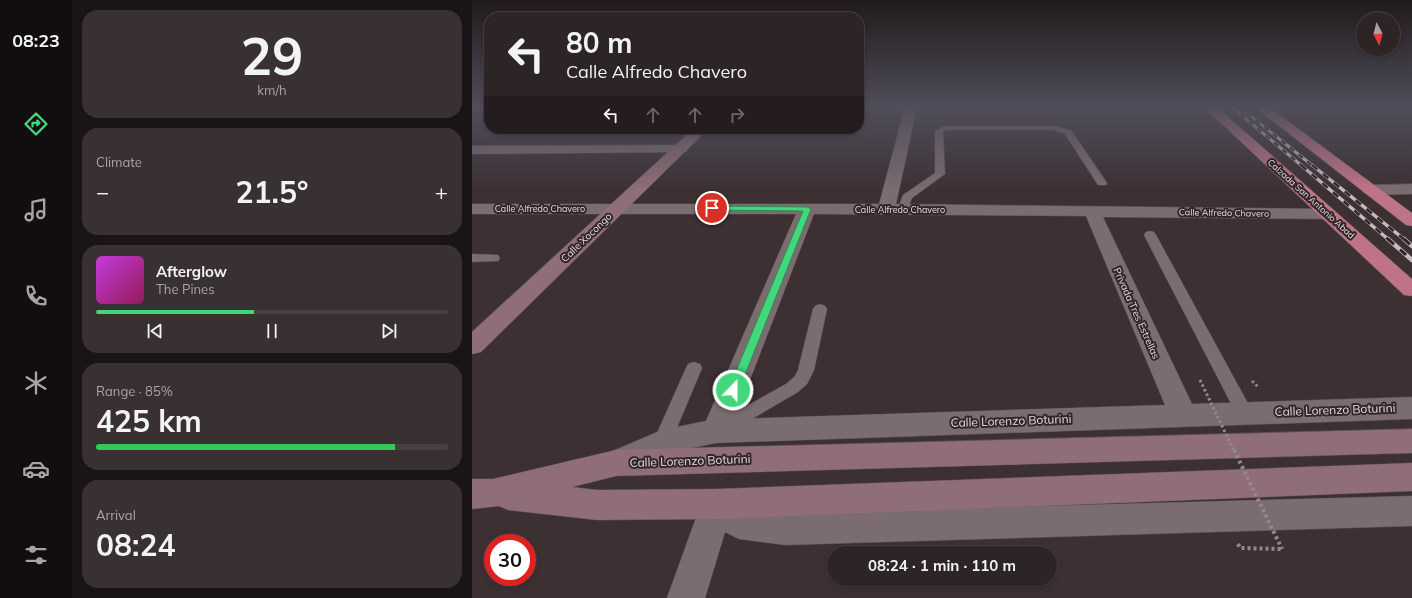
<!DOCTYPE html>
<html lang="en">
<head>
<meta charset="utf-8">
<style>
  body { margin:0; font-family:Mulish,sans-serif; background:#393032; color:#f1f3f6; height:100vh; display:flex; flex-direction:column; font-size:15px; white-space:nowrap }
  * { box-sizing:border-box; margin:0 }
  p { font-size:13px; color:#a7a4a7 }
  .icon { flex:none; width:22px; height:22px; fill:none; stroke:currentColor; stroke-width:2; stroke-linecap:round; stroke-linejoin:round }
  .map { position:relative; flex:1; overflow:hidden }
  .side { display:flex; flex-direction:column; gap:10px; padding:10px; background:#191415; width:400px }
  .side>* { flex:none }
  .hud { position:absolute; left:12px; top:12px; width:380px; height:122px; border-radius:16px; box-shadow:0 2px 6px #0003,0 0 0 1px #484143; background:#2d2426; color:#f1f3f6; overflow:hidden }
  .needle { width:26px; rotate:173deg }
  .controls { position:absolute; left:884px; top:12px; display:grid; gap:8px }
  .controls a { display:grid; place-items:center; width:44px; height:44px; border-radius:50%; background:#2d2426; box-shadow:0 2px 6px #0003,0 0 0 1px #484143; font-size:20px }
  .speed { position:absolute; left:12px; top:534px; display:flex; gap:8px; font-size:20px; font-weight:700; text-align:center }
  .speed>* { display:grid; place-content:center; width:52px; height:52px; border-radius:50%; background:#2d2426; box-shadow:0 2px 6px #0003,0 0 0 1px #484143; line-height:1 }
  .speed .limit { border:6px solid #d22; background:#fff; color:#111 }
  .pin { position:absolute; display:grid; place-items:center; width:34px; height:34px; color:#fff; margin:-17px; border:2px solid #fff; border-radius:50%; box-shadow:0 1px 4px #0007 }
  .me { position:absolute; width:44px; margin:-22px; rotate:22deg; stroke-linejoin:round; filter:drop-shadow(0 0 3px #0008) }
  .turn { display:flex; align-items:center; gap:14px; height:84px; padding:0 16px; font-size:18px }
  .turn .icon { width:52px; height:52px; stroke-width:2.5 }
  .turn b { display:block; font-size:28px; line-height:34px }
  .lanes { display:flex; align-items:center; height:38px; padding:0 16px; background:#0003; justify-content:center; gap:20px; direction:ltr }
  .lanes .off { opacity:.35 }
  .big { font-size:30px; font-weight:700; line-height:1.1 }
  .side .widget { flex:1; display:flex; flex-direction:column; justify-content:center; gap:6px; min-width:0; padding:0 14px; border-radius:16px; background:#393032 }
  .side .dial { align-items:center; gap:0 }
  .dial b { font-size:52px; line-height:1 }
  .song { display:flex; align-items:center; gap:12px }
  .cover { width:48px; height:48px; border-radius:6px; background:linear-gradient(135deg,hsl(290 70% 55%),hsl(330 70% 35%)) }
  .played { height:4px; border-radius:2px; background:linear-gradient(90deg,#43d77b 45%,#484143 45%) }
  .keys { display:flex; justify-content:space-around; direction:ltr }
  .heat { display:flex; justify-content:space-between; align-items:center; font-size:22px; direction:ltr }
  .charge { height:6px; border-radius:3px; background:linear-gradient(90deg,#34c759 85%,#484143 0) }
  .trip { position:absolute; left:355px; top:546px; width:230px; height:40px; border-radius:20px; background:#2d2426; box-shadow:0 2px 6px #0003,0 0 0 1px #484143; font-weight:700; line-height:40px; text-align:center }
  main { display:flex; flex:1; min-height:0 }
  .tabs { display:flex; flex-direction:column; width:72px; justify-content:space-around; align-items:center; background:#120e0f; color:#a7a4a7 }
  .tabs .icon { width:28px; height:28px }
  .tabs .active { color:#43d77b }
  .tabs b { font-size:18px; color:#f1f3f6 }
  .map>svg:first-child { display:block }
</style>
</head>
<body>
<main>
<nav class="tabs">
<b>08:23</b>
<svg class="icon active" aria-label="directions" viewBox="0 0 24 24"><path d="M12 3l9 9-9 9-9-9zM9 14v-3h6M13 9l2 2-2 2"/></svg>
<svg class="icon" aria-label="music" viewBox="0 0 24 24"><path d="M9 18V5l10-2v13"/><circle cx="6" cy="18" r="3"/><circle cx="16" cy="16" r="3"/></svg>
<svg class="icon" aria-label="phone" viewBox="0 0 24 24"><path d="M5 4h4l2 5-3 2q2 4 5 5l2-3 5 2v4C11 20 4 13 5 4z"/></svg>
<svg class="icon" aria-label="climate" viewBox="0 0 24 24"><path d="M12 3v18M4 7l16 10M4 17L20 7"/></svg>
<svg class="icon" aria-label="car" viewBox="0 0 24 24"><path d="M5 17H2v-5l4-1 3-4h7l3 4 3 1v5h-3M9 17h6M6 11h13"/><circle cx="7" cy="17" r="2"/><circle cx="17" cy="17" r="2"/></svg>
<svg class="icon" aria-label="filters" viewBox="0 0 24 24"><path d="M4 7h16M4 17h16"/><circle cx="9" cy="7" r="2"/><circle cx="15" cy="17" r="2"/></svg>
</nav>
<section class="side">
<div class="widget dial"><b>29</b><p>km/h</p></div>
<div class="widget"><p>Climate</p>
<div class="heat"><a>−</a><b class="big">21.5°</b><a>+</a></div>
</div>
<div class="widget">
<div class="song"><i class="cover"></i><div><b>Afterglow</b><p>The Pines</p></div></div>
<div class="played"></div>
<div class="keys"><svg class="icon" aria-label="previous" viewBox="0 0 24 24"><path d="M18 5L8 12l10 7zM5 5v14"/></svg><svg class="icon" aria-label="pause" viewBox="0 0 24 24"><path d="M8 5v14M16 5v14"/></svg><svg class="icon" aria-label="next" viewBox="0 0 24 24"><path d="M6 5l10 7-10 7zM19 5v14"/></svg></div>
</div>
<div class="widget"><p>Range · 85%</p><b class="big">425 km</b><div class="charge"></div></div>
<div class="widget"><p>Arrival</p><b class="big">08:24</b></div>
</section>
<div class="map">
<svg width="940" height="598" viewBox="0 0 940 598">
  <rect width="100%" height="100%" fill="#3c3033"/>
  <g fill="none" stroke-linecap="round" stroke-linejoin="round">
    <!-- lane casing -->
    <g stroke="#594f51" stroke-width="1">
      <path id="lane" d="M473 126H583L599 130 635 183 634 185H626L593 134 582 130H474L471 132 473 174 440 198 435 211H427L426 209 431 195 463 173V131Z
        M678 231 682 232 684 235 779 409 782 414 779 419 773 421 767 419 672 235 674 232Z
        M0 254 26 255 28 258 26 261 0 262Z
        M348 304 353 306 355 309 342 370 335 384 326 392 256 433 250 435 244 433 241 428 244 423 314 384 323 376 326 370 341 309 343 306Z
        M222 362 228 364 230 368 199 442 197 447 190 450 183 447 181 442 214 368 216 364Z"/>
    </g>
    <!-- street casing -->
    <g stroke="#594f51" stroke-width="1">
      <path id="street" d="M0 107H17V111H0Z
        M433 107H445L424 204 856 209 862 210 865 214 862 218 856 219 631 217 720 404 940 397V419L244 443 195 453 147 475 136 471 132 462 136 453 190 430 234 421 324 214H0V204H407ZM342 214 614 216 693 405 263 419Z
        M209 145 214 146 216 149 214 152 0 154V146Z
        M940 184V194L898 195 892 193 890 190 892 187 898 185Z
        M245 489 257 493 274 508 313 513 940 496V526L313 545 267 539 253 532 233 598H195L233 493Z"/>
    </g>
    <!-- secondary casing -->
    <g stroke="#594f51" stroke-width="1">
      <path id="secondary" d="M221 129H236L9 352 0 354V332Z
        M940 429V453L144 476 100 487 125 490 245 489 940 463V491L245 519 125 520 36 510 27 506 0 509V479H21L144 450Z"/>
    </g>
    <!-- highway casing -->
    <g stroke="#594f51" stroke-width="1">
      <path id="highway" d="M732 107H745L940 279V296L932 295Z
        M783 107H797L940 213V226L934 225Z"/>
    </g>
    <!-- path-far1 -->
    <path stroke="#93888b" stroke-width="3" stroke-dasharray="2.5 2.5" stroke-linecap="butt" d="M780 381 787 388"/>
    <!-- path -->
    <path stroke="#93888b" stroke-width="4" stroke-dasharray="3 3" stroke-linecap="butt" d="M766 544 768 548 810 549"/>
    <!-- lane -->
    <use href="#lane" fill="#7b6c70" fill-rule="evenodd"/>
    <!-- street -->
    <use href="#street" fill="#7b6c70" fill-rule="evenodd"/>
    <!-- secondary -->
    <use href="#secondary" fill="#8f6e77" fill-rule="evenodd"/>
    <!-- highway -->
    <use href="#highway" fill="#bf7388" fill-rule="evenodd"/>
    <!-- rail-far2 casing -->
    <g stroke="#c6bcbe" stroke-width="3">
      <path id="rail-far2" d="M760 107 830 166
        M775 113 841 166"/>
    </g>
    <!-- rail-far1 casing -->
    <g stroke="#c6bcbe" stroke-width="3.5">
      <path id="rail-far1" d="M829 165 917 240
        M840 165 933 240"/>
    </g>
    <!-- rail casing -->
    <g stroke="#c6bcbe" stroke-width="4.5">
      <path id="rail" d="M916 239 940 260
        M932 239 940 246"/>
    </g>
    <!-- rail-far2 -->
    <use href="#rail-far2" stroke="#322629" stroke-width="2" stroke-dasharray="5.5" stroke-linecap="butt"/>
    <!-- rail-far1 -->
    <use href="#rail-far1" stroke="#322629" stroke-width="2.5" stroke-dasharray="7" stroke-linecap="butt"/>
    <!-- rail -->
    <use href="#rail" stroke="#322629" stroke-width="3" stroke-dasharray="8" stroke-linecap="butt"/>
    <!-- path-bridge-far1 -->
    <path stroke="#93888b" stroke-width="3" stroke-dasharray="2.5 2.5" stroke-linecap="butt" d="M728 380 762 451"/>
    <!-- path-bridge -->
    <path stroke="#93888b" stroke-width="4" stroke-dasharray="3 3" stroke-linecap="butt" d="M762 450 810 549"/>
  </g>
  <!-- sky -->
  <linearGradient id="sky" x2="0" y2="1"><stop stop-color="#211a1c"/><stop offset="0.56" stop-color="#504e5b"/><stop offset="1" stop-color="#504e5b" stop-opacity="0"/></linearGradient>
  <rect width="940" height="191" fill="url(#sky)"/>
  <!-- route -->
  <path fill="#43d77b" stroke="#2c8c50" d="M240 206 335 207 339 209 267 390 265 393 261 394 257 393 256 390 331 211 237 210V207Z"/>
  <g text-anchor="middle" stroke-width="4" stroke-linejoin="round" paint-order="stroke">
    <!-- far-street labels -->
    <g font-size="9" fill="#e4dbdd" stroke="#322629">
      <text transform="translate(839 199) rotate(42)" y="3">Calzada San Antonio Abad</text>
      <text x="68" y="212">Calle Alfredo Chavero</text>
      <text x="428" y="213">Calle Alfredo Chavero</text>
      <text transform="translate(752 213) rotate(1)" y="3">Calle Alfredo Chavero</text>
    </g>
    <!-- street labels -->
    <g font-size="10" fill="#e4dbdd" stroke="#322629">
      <text transform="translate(114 237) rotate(-44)" y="4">Calle Xocongo</text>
      <text transform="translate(665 313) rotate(66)" y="4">Privada Tres Estrellas</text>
    </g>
    <!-- near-street labels -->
    <g font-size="12" fill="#e4dbdd" stroke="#322629">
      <text transform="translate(863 410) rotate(-2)" y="4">Calle Lorenzo Boturini</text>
      <text transform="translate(539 421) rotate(-2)" y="4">Calle Lorenzo Boturini</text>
      <text transform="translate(218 461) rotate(-2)" y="4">Calle Lorenzo Boturini</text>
    </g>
  </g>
</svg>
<div class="controls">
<a><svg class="needle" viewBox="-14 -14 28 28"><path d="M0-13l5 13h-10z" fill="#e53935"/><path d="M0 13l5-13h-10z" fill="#a7a4a7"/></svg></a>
</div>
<div class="speed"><div class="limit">30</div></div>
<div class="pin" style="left:240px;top:208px;background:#d93025"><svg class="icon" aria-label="arrive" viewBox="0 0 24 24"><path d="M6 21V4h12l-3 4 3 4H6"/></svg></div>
<svg class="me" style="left:261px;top:390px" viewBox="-20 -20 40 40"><circle r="17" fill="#43d77b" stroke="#fff" stroke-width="3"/><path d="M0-11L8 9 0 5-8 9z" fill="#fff"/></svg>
<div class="trip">08:24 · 1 min · 110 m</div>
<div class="hud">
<div class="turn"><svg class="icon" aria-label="left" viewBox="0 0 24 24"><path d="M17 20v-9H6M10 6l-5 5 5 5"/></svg><div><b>80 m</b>Calle Alfredo Chavero</div></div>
<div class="lanes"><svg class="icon" aria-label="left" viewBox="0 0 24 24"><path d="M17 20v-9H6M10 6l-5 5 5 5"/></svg><svg class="icon off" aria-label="ahead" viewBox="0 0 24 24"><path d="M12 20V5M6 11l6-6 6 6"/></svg><svg class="icon off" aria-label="ahead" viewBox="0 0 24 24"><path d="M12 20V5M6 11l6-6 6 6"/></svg><svg class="icon off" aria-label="right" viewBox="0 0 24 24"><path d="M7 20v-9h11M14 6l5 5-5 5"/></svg></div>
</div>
</div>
</main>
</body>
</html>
